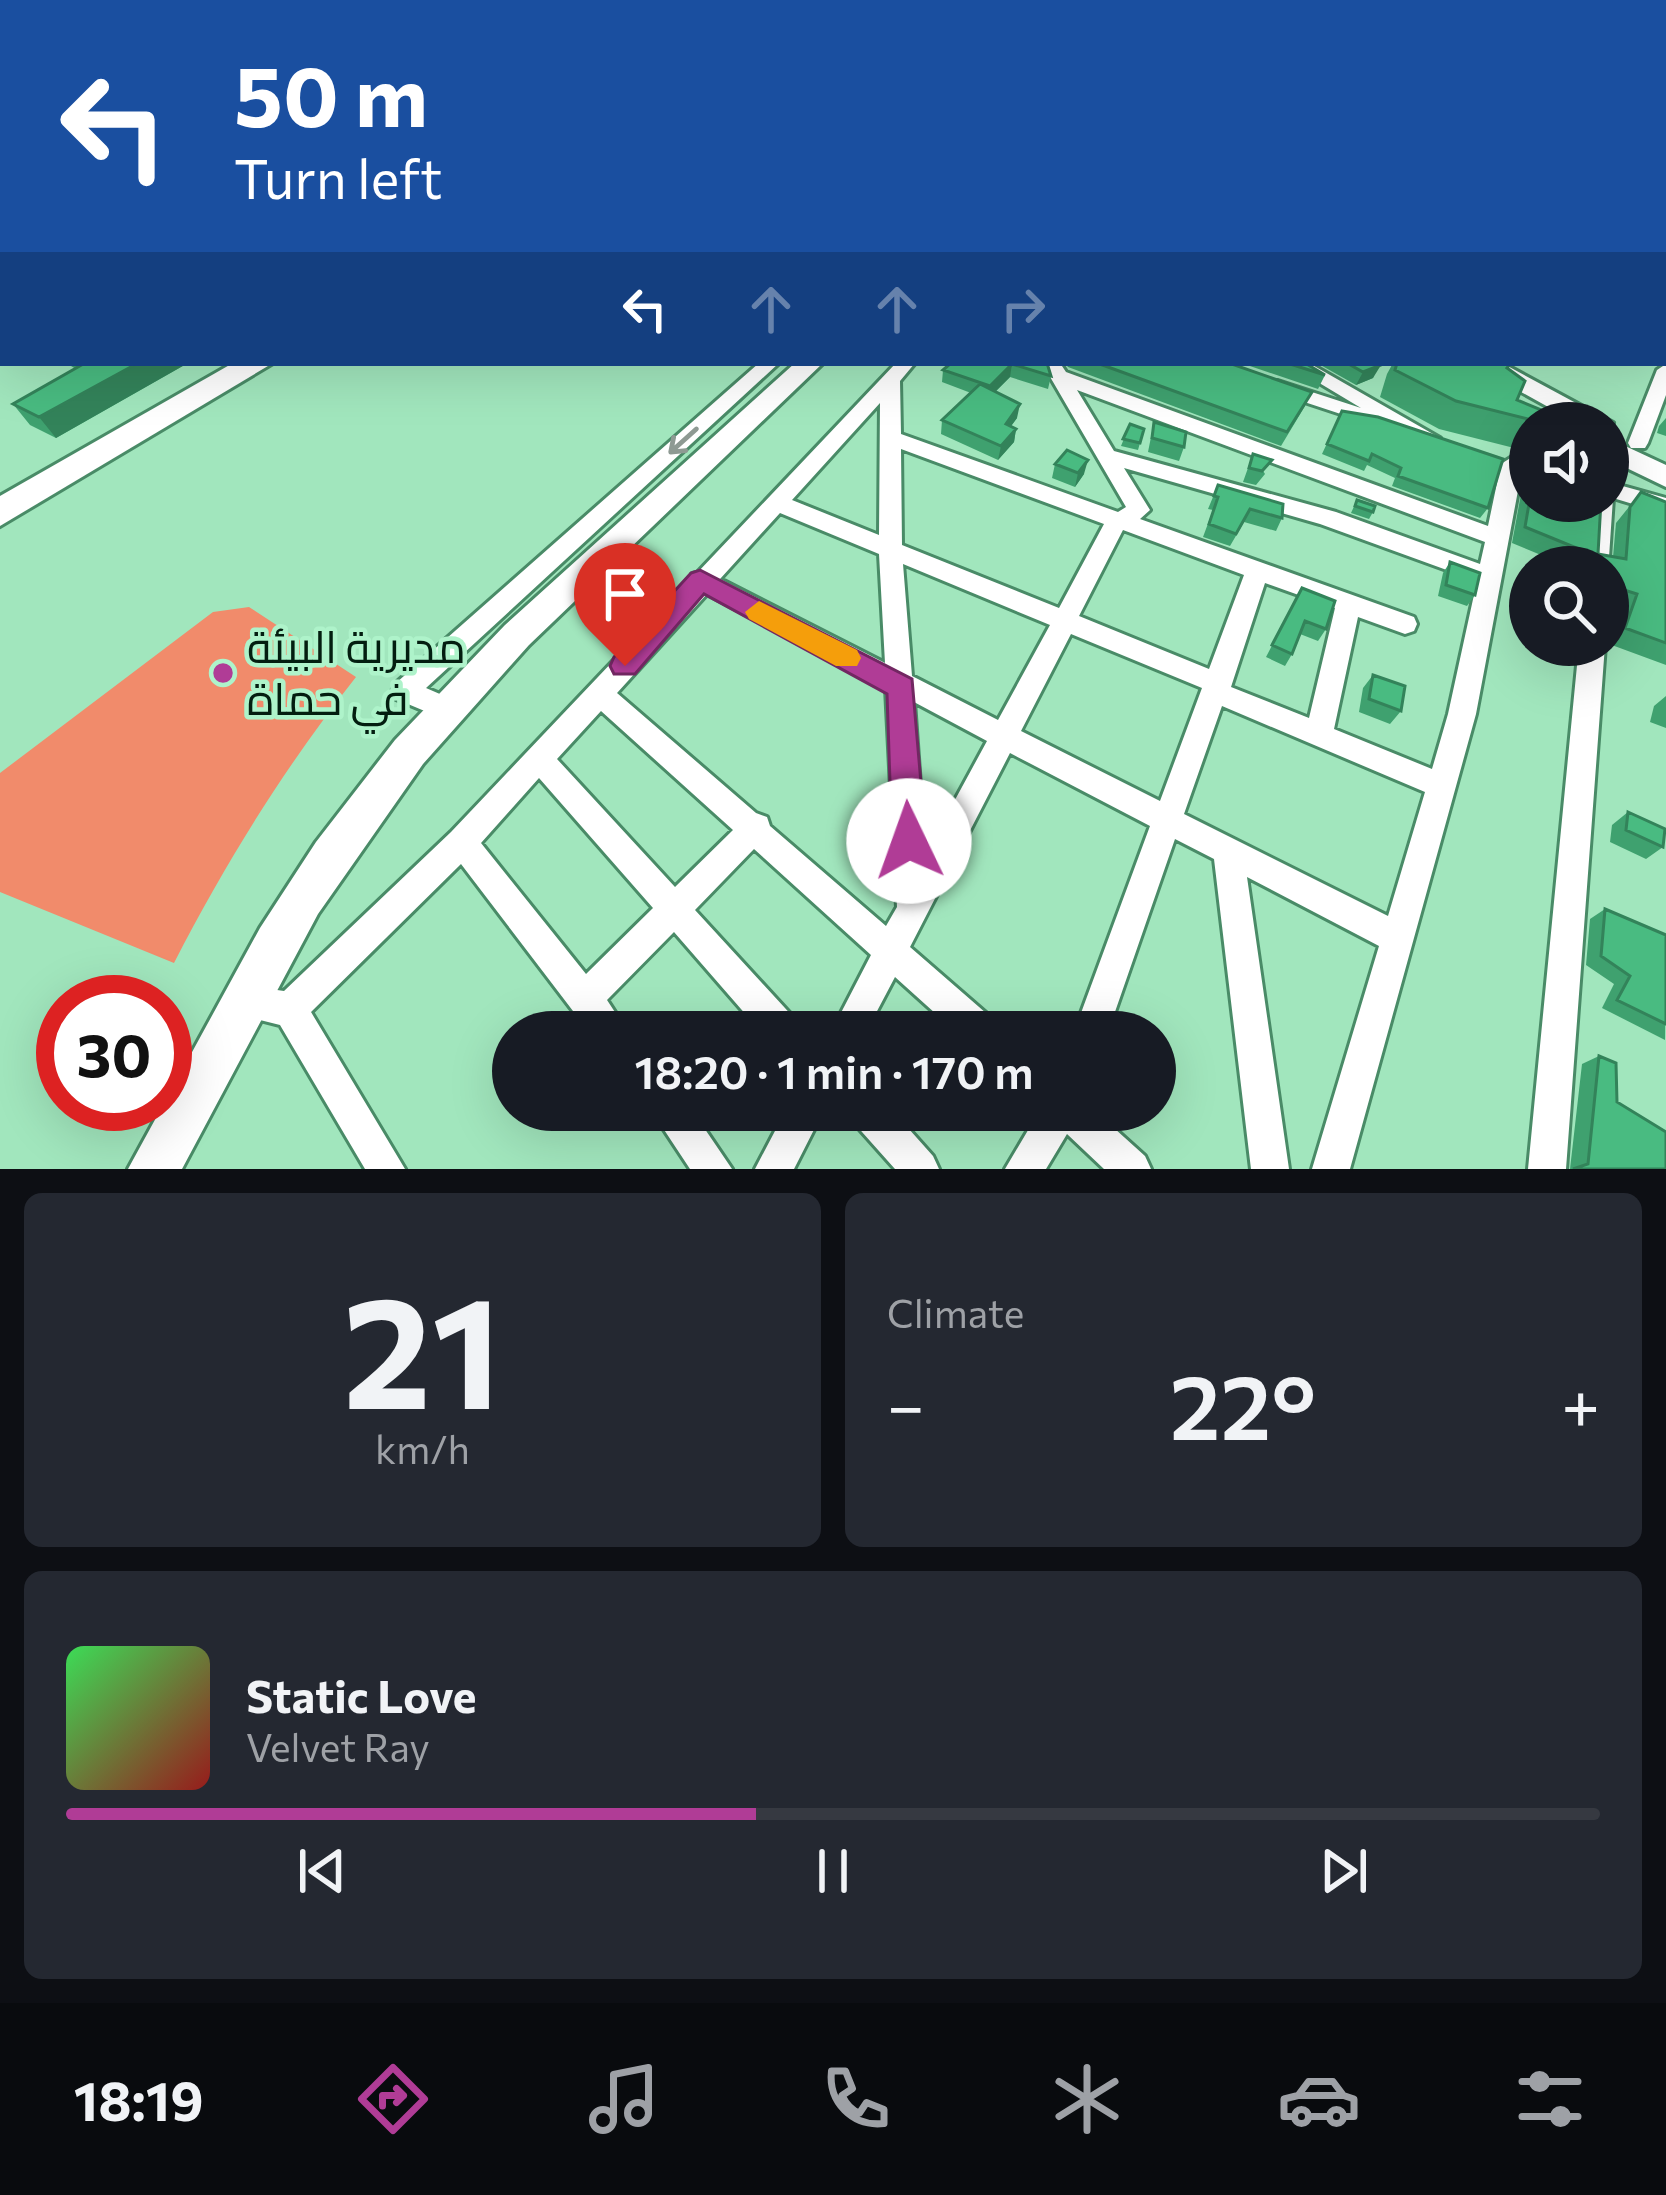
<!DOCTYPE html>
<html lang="en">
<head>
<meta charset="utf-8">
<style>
  body { margin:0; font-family:Commissioner,Cairo,sans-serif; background:#242831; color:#f1f3f6; height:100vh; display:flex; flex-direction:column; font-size:45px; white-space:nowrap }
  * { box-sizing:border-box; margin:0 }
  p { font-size:39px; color:#9ea1a6 }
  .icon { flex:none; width:66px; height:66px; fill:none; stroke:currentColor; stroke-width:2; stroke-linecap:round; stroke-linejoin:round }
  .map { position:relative; height:1169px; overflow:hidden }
  .panel { display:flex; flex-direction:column; gap:24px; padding:24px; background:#0d0f14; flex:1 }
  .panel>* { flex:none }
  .banner { position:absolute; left:0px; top:0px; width:1668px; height:366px; box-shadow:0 12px 48px #0002; background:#1a4fa0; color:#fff; overflow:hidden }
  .fabs { position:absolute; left:1509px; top:402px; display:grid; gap:24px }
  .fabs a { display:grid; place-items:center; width:120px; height:120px; border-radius:50%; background:#171b24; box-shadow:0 12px 48px #0002; font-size:60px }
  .speed { position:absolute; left:36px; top:975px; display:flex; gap:24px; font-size:60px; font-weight:700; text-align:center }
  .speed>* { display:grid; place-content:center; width:156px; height:156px; border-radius:50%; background:#171b24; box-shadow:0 12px 48px #0002; line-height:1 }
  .speed .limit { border:18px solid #d22; background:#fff; color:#111 }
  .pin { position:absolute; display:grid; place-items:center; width:102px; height:102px; color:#fff; margin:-123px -51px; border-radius:50% 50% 50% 0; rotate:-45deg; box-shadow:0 0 12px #0007 }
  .pin .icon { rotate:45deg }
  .me { position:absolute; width:132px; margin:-66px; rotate:357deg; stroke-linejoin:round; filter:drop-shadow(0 0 9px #0008) }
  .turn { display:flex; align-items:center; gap:42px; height:252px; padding:0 36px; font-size:54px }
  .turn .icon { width:156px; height:156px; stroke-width:2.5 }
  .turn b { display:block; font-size:84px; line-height:102px }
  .lanes { display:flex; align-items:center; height:114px; padding:0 36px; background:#0003; justify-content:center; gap:60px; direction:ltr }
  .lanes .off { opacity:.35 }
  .big { font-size:90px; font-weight:600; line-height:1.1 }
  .panel .widget { flex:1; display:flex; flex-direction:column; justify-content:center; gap:18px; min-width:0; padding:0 42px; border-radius:18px; background:#242831 }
  .panel .dial { align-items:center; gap:0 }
  .dial b { font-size:156px; line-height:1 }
  .song { display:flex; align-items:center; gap:36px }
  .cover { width:144px; height:144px; border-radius:18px; background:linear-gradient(135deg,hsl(130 70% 55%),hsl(0 70% 35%)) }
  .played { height:12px; border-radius:6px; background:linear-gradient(90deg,#b03c96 45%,#363941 45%) }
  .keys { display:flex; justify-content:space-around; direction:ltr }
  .heat { display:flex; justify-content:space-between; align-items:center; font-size:66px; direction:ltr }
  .panel .tiles { flex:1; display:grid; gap:24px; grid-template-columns:1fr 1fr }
  .widget:last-child { grid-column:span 2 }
  .trip { position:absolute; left:492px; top:1011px; width:684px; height:120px; border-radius:60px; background:#171b24; box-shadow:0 12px 48px #0002; font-weight:600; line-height:120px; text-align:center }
  .dock { display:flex; height:192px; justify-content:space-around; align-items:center; background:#090b0e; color:#9ea1a6 }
  .dock .icon { width:84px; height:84px }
  .dock .on { color:#b03c96 }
  .dock b { font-size:54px; color:#f1f3f6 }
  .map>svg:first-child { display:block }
</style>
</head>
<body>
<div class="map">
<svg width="1666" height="1169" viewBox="0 0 1666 1169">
  <rect width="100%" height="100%" fill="#a1e6bd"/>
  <!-- green -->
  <path fill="#f18b6b" d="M249 607 356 677C285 767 227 860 174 963L0 892V773L213 612Z"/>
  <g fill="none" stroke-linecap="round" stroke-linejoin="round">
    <!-- street casing -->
    <g stroke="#498b67" stroke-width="6">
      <path id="street" d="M3 258V268L0 269V259Z
        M1665 297H1666V308H1665Z
        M3 347V359L0 360V348Z
        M759 363H779L426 688 456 701 459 709 456 717 446 720 396 699 392 691 396 683Z
        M896 363H915L900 381 901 434 1118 512 1126 507 1042 363H1060L1066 372 1488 526 1501 464 1512 457 1523 464 1476 714 1350 1169H1312L1379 946 1247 877 1289 1169H1251L1214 859 1175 839 1108 1032H1074L1150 826 1010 753 910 947 994 1020 999 1032H956L895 977 866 1032H831L871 955 754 849 695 910 796 1020 801 1032H761L674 932 607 1000 628 1032H589L461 864 311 1012 405 1169H365L280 1025 248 1017 235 987 240 975 252 970 264 975 270 989 284 991 451 832 689 581 692 574 698 572ZM1077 390 1485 542 1480 564 1336 512 1114 451ZM880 403 879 535 792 500ZM901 449 1104 524 1059 608 902 545ZM1124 468 1320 524 1477 581 1448 714 1432 769 1334 729 1358 617 1405 634 1414 631 1417 624 1414 617 1140 519 1150 510ZM780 513 879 554 885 663 720 579ZM1123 530 1244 575 1209 669 1079 616ZM903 564 1050 625 998 720 912 676ZM1265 583 1335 608 1309 718 1231 687ZM707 594 886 688 897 907 886 926 770 826 767 817 756 813 617 693ZM1071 634 1202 688 1160 801 1021 731ZM914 702 987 741 925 855ZM1222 706 1425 792 1388 916 1184 814ZM601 711 733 830 675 887 557 759ZM539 778 653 908 586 974 481 843Z
        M1286 363H1309L1440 438 1437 443H1423L1375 416 1365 422 1271 391V383L1278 381 1361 408Z
        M1666 364V395L1648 443 1645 448H1631L1628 443 1657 370Z
        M1608 482 1666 498V514L1613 498 1608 572V567H1587L1593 501H1608Z
        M1579 645H1605L1566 1169H1528Z
        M651 1110H692L732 1169H690Z
        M786 1110H824L794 1169H755Z
        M849 1110H892L933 1156 939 1169H895L854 1123Z
        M1040 1110H1094L1145 1156 1151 1169H1104L1067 1134 1046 1169H1005Z"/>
    </g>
    <!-- secondary casing -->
    <g stroke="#498b67" stroke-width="6">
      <path id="secondary" d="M795 363H823L529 645 423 764 318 914 182 1169H128L260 928 316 842 395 740 505 625Z
        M1469 363H1502L1613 423 1608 429V423H1577Z
        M1608 438 1666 465V487L1608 459Z"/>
    </g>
    <!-- highway casing -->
    <g stroke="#498b67" stroke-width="6">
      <path id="highway" d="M233 363H273L0 526V496Z"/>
    </g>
    <!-- street -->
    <use href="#street" fill="#fff" fill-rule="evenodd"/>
    <!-- secondary -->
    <use href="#secondary" fill="#fff" fill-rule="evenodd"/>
    <!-- highway -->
    <use href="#highway" fill="#fff" fill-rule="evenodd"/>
  </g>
  <!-- wall -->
  <path fill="#3fa16f" d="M66 363H188L56 438 30 425 13 404 76 369Z
    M1047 363 1051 376 1048 389 1010 377 995 392 1017 418 1011 426 1016 429 1014 442 998 460 941 434 942 420 971 393 942 382 943 370Z
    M1065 363H1229L1305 406 1281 446 1068 367Z
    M1241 363H1305L1325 375 1318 389Z
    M1317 363H1378L1373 378 1356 385Z
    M1393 363H1511L1508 368 1517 400 1544 423H1530V452L1439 429 1380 397 1387 374Z
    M1342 411 1488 508 1480 518 1392 486 1395 478 1367 465 1364 471 1322 454Z
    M1666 418V436L1657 433 1659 426Z
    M1154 422 1184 447 1179 461 1148 452Z
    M1130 424 1144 429 1138 450 1121 446Z
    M1253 454 1265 474 1256 485 1243 482Z
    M1055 464 1084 474 1075 487 1052 478Z
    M1530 475V501L1598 554 1613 557 1616 523 1641 492 1666 502V665L1609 644 1621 609 1608 606V567H1570L1512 543 1523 483Z
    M1218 485 1282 518 1276 531 1244 522 1230 546 1203 537 1213 510 1208 509Z
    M1357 500 1373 512 1369 519 1351 513Z
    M1450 562 1475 595 1467 606 1438 596 1443 573Z
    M1302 588 1326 629 1318 641 1300 634 1292 654 1285 666 1266 657Z
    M1373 675 1401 711 1390 724 1359 712 1363 688Z
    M1666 696V728L1650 722 1654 706Z
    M1628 812 1663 847 1646 859 1610 842 1612 825Z
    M1605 909 1666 935 1665 1040 1602 1008 1614 984 1586 965 1590 919Z
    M1599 1056 1617 1102 1666 1169H1570L1582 1064Z"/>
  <!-- shaded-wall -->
  <path fill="#33835a" d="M138 363H188L56 438 39 417Z
    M1012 364 1010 377 988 399 990 386Z
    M1381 365 1373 378 1356 385 1363 372Z
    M1020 404 1017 418 1003 437 1006 424Z
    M1016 429 1014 442 998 460 1001 446Z
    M1088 460 1084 474 1075 487 1078 473Z"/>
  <!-- building -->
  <path fill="#49bb81" stroke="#33835a" stroke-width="3" d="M0 206 3 208V228L0 227Z
    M85 363H138L39 417 13 404Z
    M951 363H1047L1051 376 1012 364 990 386 943 370Z
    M1097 363H1229L1312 392 1287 432Z
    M1287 363H1305L1325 375Z
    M1347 363H1378L1381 365 1363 372Z
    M1397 363H1511L1507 368 1525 381 1517 400 1561 418 1559 423H1544L1456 401 1395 370Z
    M980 384 1020 404 1006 424 1016 429 1001 446 942 420Z
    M1342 411 1378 417 1503 459 1488 508 1398 476 1401 468 1372 454 1369 461 1327 444Z
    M1154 422 1186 432 1184 447 1152 438Z
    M1130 424 1144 429 1140 443 1123 439Z
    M1067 450 1088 460 1078 473 1055 464Z
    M1253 454 1272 460 1262 471 1249 468Z
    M1218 485 1283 504 1282 518 1250 509 1236 534 1209 524 1218 497 1214 496Z
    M1641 492 1666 502V643L1625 628 1637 594 1608 585V567H1588L1596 556 1525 527 1530 498V501H1601L1598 554 1626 559 1630 507Z
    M1357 500 1375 506 1373 512 1355 506Z
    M1450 562 1480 573 1475 595 1446 585Z
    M1302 588 1335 601 1326 629 1305 621 1292 654 1272 645Z
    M1373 675 1405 686 1401 711 1369 699Z
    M1628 812 1665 829 1663 847 1626 830Z
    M1605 909 1666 935V1024L1617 1000 1630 976 1601 956Z
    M1599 1056 1616 1063 1617 1102 1666 1132V1169H1573L1588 1164Z"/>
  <!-- one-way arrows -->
  <defs><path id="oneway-shaft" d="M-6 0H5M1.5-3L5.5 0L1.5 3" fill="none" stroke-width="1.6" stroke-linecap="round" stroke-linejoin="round" transform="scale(3)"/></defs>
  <use stroke="#8e9a93" href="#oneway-shaft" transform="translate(683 441) rotate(138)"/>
  <!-- sky -->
  <linearGradient id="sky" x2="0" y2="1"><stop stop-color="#60acd5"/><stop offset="0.54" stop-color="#d5f4e1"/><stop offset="1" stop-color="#d5f4e1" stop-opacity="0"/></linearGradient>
  <rect width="1666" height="353" fill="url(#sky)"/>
  <!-- route -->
  <path fill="#b03c96" stroke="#722762" stroke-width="3" d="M700 570 912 679 926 841 921 852 909 857 897 852 892 841 887 694 704 594 635 674H614L610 666 614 657 691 573Z"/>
  <!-- slow -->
  <path fill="#f59e0b" d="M759 601 857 650 861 658 857 666H836L749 619 745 612Z"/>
  <!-- markers -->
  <circle fill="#b03c96" stroke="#aef3ca" stroke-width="4.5" cx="223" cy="673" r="12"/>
  <g text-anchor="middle" stroke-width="9" stroke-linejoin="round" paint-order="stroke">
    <!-- poi labels -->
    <g font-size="45" fill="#031e10" stroke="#aef3ca" text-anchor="start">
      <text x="247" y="663">مديرية البيئة<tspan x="247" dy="52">في حماة</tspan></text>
    </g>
  </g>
</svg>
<div class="fabs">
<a><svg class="icon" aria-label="sound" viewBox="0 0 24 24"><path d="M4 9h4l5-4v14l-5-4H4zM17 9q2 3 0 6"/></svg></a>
<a><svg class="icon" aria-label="search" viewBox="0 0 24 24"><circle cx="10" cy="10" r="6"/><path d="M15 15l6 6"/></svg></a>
</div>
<div class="speed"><div class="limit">30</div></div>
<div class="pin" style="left:625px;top:666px;background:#d93025"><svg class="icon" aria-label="arrive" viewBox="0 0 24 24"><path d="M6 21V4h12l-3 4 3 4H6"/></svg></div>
<svg class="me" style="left:909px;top:841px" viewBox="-20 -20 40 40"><circle r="19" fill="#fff"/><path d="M0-13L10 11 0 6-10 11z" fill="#b03c96"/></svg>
<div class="trip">18:20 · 1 min · 170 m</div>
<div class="banner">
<div class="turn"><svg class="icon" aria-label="left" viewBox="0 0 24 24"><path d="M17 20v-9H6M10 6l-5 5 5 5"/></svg><div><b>50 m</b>Turn left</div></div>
<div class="lanes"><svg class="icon" aria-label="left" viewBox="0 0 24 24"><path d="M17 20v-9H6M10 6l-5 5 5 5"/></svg><svg class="icon off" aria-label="ahead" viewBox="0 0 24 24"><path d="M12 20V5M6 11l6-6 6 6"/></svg><svg class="icon off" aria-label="ahead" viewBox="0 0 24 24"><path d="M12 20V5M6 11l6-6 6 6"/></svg><svg class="icon off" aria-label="right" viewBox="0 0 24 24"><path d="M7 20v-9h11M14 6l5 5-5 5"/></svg></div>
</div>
</div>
<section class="panel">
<div class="tiles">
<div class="widget dial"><b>21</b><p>km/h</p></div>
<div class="widget"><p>Climate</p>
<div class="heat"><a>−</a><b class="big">22°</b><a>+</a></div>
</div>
<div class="widget">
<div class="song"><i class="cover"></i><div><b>Static Love</b><p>Velvet Ray</p></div></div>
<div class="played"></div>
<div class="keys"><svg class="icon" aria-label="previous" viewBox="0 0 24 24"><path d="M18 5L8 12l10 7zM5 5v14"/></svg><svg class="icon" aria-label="pause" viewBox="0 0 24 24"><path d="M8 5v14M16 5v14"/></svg><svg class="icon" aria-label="next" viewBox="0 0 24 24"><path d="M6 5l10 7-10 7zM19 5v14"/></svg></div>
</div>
</div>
</section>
<nav class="dock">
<b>18:19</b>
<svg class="icon on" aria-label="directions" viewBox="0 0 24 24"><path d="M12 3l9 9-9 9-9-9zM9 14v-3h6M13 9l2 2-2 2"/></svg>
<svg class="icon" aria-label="music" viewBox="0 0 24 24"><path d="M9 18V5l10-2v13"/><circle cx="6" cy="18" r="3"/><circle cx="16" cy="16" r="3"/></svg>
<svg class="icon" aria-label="phone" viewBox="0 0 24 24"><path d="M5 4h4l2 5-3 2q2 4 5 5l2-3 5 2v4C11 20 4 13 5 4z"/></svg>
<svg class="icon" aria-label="climate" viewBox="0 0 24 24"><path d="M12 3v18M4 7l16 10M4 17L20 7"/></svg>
<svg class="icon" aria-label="car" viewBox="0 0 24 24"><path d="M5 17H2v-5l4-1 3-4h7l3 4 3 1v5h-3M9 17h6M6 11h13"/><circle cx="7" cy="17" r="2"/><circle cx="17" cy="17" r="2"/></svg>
<svg class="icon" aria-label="filters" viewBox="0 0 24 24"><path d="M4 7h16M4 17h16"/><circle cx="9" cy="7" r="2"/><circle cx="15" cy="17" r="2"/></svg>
</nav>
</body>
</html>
